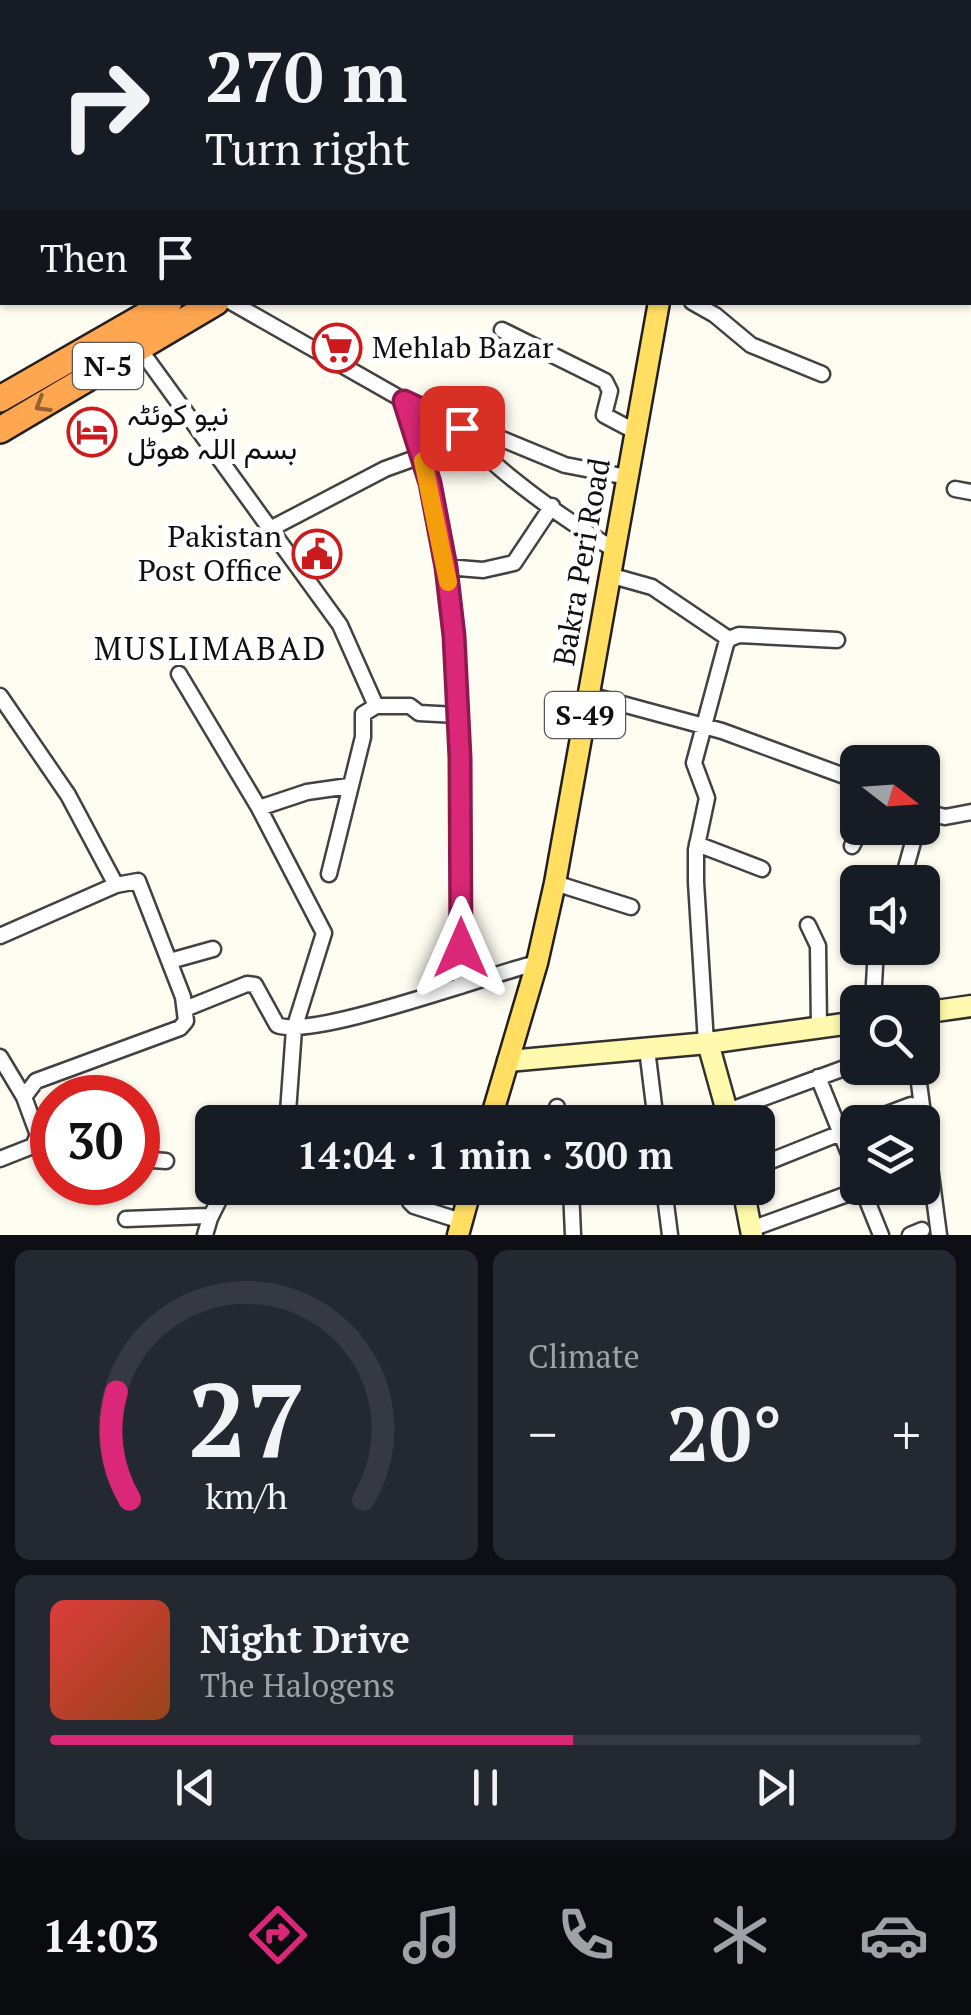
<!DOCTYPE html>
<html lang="en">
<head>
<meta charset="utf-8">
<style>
  body { margin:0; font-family:"PT Serif",Vazirmatn,serif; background:#242831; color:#f1f3f6; height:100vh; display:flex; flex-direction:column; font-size:38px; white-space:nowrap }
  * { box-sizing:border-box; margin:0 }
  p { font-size:32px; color:#9ea1a6 }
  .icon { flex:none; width:55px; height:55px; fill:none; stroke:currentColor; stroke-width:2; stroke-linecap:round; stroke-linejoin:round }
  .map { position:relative; height:1235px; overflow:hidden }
  .drawer { display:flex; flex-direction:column; gap:15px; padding:15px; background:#0d0f14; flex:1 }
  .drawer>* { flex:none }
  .guide { position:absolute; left:0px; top:0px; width:972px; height:305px; box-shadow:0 2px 8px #0004; background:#171b24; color:#f1f3f6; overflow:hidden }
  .needle { width:65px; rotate:107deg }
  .tools { position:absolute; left:840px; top:745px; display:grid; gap:20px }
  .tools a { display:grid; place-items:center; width:100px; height:100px; border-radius:15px; background:#171b24; box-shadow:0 2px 8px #0004; font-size:50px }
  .speed { position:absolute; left:30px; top:1075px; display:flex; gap:20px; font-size:50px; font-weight:700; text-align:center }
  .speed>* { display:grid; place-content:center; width:130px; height:130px; border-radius:50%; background:#171b24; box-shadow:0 2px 8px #0004; line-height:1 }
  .speed .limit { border:15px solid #d22; background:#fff; color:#111 }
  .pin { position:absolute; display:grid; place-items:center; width:85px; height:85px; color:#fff; margin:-42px; border-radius:20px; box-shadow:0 5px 15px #0006 }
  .me { position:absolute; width:110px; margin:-55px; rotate:0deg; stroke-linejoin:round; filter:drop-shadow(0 0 8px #0008) }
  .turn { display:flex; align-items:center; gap:35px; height:210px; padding:0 40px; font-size:45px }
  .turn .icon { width:130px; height:130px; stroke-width:2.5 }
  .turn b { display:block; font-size:70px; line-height:85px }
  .then { display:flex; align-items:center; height:95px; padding:0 40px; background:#0003; gap:20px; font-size:38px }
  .big { font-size:75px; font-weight:700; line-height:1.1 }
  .drawer .widget { flex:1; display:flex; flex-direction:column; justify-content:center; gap:15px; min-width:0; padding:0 35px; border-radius:15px; background:#242831 }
  .drawer .dial { align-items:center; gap:0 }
  .dial svg { height:260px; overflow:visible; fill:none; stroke:#363941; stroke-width:7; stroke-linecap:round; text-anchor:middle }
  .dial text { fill:#f1f3f6; stroke:none }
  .song { display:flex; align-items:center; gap:30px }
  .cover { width:120px; height:120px; border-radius:15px; background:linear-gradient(135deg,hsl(0 70% 55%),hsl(20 70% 35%)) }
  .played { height:10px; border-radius:5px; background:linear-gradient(90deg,#db2777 60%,#363941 60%) }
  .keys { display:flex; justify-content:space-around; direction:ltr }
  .heat { display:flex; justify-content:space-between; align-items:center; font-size:55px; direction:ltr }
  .drawer .tiles { flex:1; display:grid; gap:15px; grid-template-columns:1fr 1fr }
  .widget:last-child { grid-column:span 2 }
  .trip { position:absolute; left:195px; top:1105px; width:580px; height:100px; border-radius:15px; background:#171b24; box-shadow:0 2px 8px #0004; font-weight:700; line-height:100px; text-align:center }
  .dock { display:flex; height:160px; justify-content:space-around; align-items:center; background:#090b0e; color:#9ea1a6 }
  .dock .icon { width:70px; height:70px }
  .dock .current { color:#db2777 }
  .dock b { font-size:45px; color:#f1f3f6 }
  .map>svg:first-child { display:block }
</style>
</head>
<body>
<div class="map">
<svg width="971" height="1235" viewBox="0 0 971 1235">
  <rect width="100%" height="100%" fill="#fffdf2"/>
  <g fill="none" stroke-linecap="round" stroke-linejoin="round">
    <!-- street casing -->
    <g stroke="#424242" stroke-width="19">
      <path id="street" d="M112 0V2
        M176 0 177 2
        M567 2 569 0
        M657 2 660 0
        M0 56 2 55
        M0 152 2 151
        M692 302 715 315 751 345 822 374
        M502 330 605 381 610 391 604 415 636 432
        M139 348 340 625 376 706H410L419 713 457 715C455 665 454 616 446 567 438 510 421 456 405 401L231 302
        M405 401 484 439H502L565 465 627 477
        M465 433C493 470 572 524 613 549
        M955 489 971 492
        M272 528 385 469 421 456
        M446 567 483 570 514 563 552 506
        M609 575 652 587 729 639
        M179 674 259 808 324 933 294 1029 288 1112 275 1122
        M589 695 722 731 858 781
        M0 696 68 795 116 885
        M457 715 460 758 461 986
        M259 808 307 792 349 786
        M922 811 945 817 971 812
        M697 844 762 869
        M852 846 861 828
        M329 874 363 737V714L376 706
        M902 882 917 828
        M555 883 631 907
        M808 925 818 946 819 1028
        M0 936 116 885 138 881 183 997 186 1021 180 1028 36 1081 24 1097 38 1135 33 1146 0 1159
        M170 961 213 949
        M873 1002 876 948
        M185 1009 247 984 255 985 277 1025C312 1040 489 974 537 963
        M706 1043 696 882V850L707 798 694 763 726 644 729 639 739 635 837 640
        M647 1049 656 1122
        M0 1057 24 1097
        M917 1068 939 1235
        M818 1077 858 1176
        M557 1107V1122
        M728 1111 858 1063
        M866 1122 911 1105
        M138 1159 166 1161
        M758 1166 858 1126
        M410 1188V1202L414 1206 461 1221
        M571 1188 573 1235
        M664 1188 670 1235
        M862 1188 881 1235
        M210 1218 225 1188
        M126 1219 207 1216 210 1218 205 1235
        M751 1229 864 1188
        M910 1235 922 1230"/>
    </g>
    <!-- secondary casing -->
    <g stroke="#313131" stroke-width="25">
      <path id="secondary" d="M588 2 591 0
        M922 1013 971 1006
        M708 1043 730 1122
        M508 1061 708 1043 858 1022
        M743 1188 752 1235"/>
    </g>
    <!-- primary casing -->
    <g stroke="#202020" stroke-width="25">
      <path id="primary" d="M697 2V0
        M490 1122 537 963 555 883 659 302
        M458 1235 471 1188"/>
    </g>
    <!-- highway casing -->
    <g stroke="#202020" stroke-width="30">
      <path id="highway" d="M614 2 616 0
        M637 2 639 0
        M0 399 169 302
        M0 430 216 302"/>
    </g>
    <!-- street -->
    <use href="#street" stroke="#fff" stroke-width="14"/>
    <!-- secondary -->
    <use href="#secondary" stroke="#fff9ad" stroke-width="20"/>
    <!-- primary -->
    <use href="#primary" stroke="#ffde62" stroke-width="20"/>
    <!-- highway -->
    <use href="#highway" stroke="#ffa650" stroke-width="25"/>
    <!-- rail casing -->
    <g stroke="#cc1b1e" stroke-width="8">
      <path id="rail" d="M354 2 358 0
        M375 2 379 0
        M0 206 2 205"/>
    </g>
    <!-- rail -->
    <use href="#rail" stroke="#fff" stroke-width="4" stroke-dasharray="11" stroke-linecap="butt"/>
  </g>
  <!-- one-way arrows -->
  <defs><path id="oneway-chevron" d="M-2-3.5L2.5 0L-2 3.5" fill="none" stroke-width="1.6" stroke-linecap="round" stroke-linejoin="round" transform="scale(2.5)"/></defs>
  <use stroke="#936233" href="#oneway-chevron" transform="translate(42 405) rotate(149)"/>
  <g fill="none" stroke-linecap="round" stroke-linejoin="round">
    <!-- route casing -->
    <g stroke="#8e194d" stroke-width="25">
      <path id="route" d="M461 948 460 758 454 636 446 567 430 483 404 401 462 428"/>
    </g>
    <!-- route -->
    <use href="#route" stroke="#db2777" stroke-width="18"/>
    <!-- slow -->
    <path stroke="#f59e0b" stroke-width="18" d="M423 461 448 582"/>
  </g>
  <!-- icons -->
  <defs>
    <g id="supermarket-ring" transform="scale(2.5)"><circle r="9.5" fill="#fff" stroke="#cc1b1e" stroke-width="1.5"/><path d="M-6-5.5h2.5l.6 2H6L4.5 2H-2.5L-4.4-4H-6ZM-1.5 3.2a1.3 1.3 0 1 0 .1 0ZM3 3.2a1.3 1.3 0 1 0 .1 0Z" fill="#cc1b1e"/></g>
    <g id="hotel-ring" transform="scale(2.5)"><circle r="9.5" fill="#fff" stroke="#cc1b1e" stroke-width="1.5"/><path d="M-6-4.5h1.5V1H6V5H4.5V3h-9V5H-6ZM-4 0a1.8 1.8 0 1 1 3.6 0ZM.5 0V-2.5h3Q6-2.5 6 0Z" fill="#cc1b1e"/></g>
    <g id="civic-ring" transform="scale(2.5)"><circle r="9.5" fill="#fff" stroke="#cc1b1e" stroke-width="1.5"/><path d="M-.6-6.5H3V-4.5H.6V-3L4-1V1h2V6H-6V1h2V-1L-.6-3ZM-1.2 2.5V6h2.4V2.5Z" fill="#cc1b1e"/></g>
  </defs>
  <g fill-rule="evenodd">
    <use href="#supermarket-ring" x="337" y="348"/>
    <use href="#hotel-ring" x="92" y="432"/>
    <use href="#civic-ring" x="317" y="554"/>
  </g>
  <g text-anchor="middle" stroke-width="10" stroke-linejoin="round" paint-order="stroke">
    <!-- shield labels -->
    <g fill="#fff" stroke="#575757" stroke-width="2.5">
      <rect x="73" y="343" width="70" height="46" rx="8"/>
      <rect x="545" y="692" width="80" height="46" rx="8"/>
    </g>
    <g font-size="28" font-weight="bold" fill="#0f0f0f">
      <text x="108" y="376">N-5</text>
      <text x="585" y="725">S-49</text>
    </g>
    <!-- poi labels -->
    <g font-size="30" fill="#0f0f0f" stroke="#fff" text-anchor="start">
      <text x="372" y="358">Mehlab Bazar</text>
      <text x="127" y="425">نیو کوئٹہ<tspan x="127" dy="34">بسم اللہ ھوٹل</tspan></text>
      <text x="282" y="547" text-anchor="end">Pakistan<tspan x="282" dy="34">Post Office</tspan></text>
    </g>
    <!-- street labels -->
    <g font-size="30" fill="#0f0f0f" stroke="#fff">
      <text transform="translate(582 562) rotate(-80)" y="10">Bakra Peri Road</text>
    </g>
    <!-- neighbourhood labels -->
    <g font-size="32" letter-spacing="2.5" fill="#0f0f0f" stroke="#fff">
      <text x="211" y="660">MUSLIMABAD</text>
    </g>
  </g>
</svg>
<div class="tools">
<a><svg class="needle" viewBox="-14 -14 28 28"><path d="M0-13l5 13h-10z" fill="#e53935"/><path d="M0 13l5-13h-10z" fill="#9ea1a6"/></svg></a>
<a><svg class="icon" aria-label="sound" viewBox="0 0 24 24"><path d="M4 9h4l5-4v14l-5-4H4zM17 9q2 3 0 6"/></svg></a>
<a><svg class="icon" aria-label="search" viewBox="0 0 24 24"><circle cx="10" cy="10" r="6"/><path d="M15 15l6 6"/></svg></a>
<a><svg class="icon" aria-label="layers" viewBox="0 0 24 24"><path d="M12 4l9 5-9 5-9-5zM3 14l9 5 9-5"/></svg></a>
</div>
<div class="speed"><div class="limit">30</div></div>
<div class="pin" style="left:462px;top:428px;background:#d93025"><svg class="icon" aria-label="arrive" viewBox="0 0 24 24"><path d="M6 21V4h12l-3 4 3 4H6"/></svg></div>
<svg class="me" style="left:461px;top:948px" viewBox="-20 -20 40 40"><path d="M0-17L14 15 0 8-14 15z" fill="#db2777" stroke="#fff" stroke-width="4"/></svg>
<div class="trip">14:04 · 1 min · 300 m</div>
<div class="guide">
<div class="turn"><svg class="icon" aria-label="right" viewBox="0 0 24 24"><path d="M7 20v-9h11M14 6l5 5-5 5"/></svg><div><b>270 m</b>Turn right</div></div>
<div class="then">Then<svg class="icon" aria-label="arrive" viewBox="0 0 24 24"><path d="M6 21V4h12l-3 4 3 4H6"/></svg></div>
</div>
</div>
<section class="drawer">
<div class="tiles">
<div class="widget dial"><svg viewBox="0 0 100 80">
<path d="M14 69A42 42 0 1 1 86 69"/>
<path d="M14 69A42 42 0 0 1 10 36" stroke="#db2777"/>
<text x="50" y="56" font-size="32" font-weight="700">27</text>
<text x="50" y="72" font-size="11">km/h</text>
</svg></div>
<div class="widget"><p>Climate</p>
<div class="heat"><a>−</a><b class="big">20°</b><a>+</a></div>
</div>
<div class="widget">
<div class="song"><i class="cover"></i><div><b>Night Drive</b><p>The Halogens</p></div></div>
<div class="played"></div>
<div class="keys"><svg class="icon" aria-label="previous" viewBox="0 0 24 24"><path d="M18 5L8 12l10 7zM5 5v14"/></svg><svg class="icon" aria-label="pause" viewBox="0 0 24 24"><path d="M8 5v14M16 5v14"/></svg><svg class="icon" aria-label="next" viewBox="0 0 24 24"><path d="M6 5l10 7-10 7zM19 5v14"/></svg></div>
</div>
</div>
</section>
<nav class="dock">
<b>14:03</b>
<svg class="icon current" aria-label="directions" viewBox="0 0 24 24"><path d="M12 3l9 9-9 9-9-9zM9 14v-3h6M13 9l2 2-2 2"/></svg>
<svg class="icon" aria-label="music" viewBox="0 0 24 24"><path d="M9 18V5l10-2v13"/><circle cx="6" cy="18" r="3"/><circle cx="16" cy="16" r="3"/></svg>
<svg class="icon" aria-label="phone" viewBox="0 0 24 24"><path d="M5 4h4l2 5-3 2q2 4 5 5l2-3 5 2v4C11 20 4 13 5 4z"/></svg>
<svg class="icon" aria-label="climate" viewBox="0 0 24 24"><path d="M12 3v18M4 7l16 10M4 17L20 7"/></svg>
<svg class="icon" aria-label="car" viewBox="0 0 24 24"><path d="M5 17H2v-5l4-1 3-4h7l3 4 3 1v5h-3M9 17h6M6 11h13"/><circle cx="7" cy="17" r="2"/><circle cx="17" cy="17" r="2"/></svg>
</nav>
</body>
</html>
